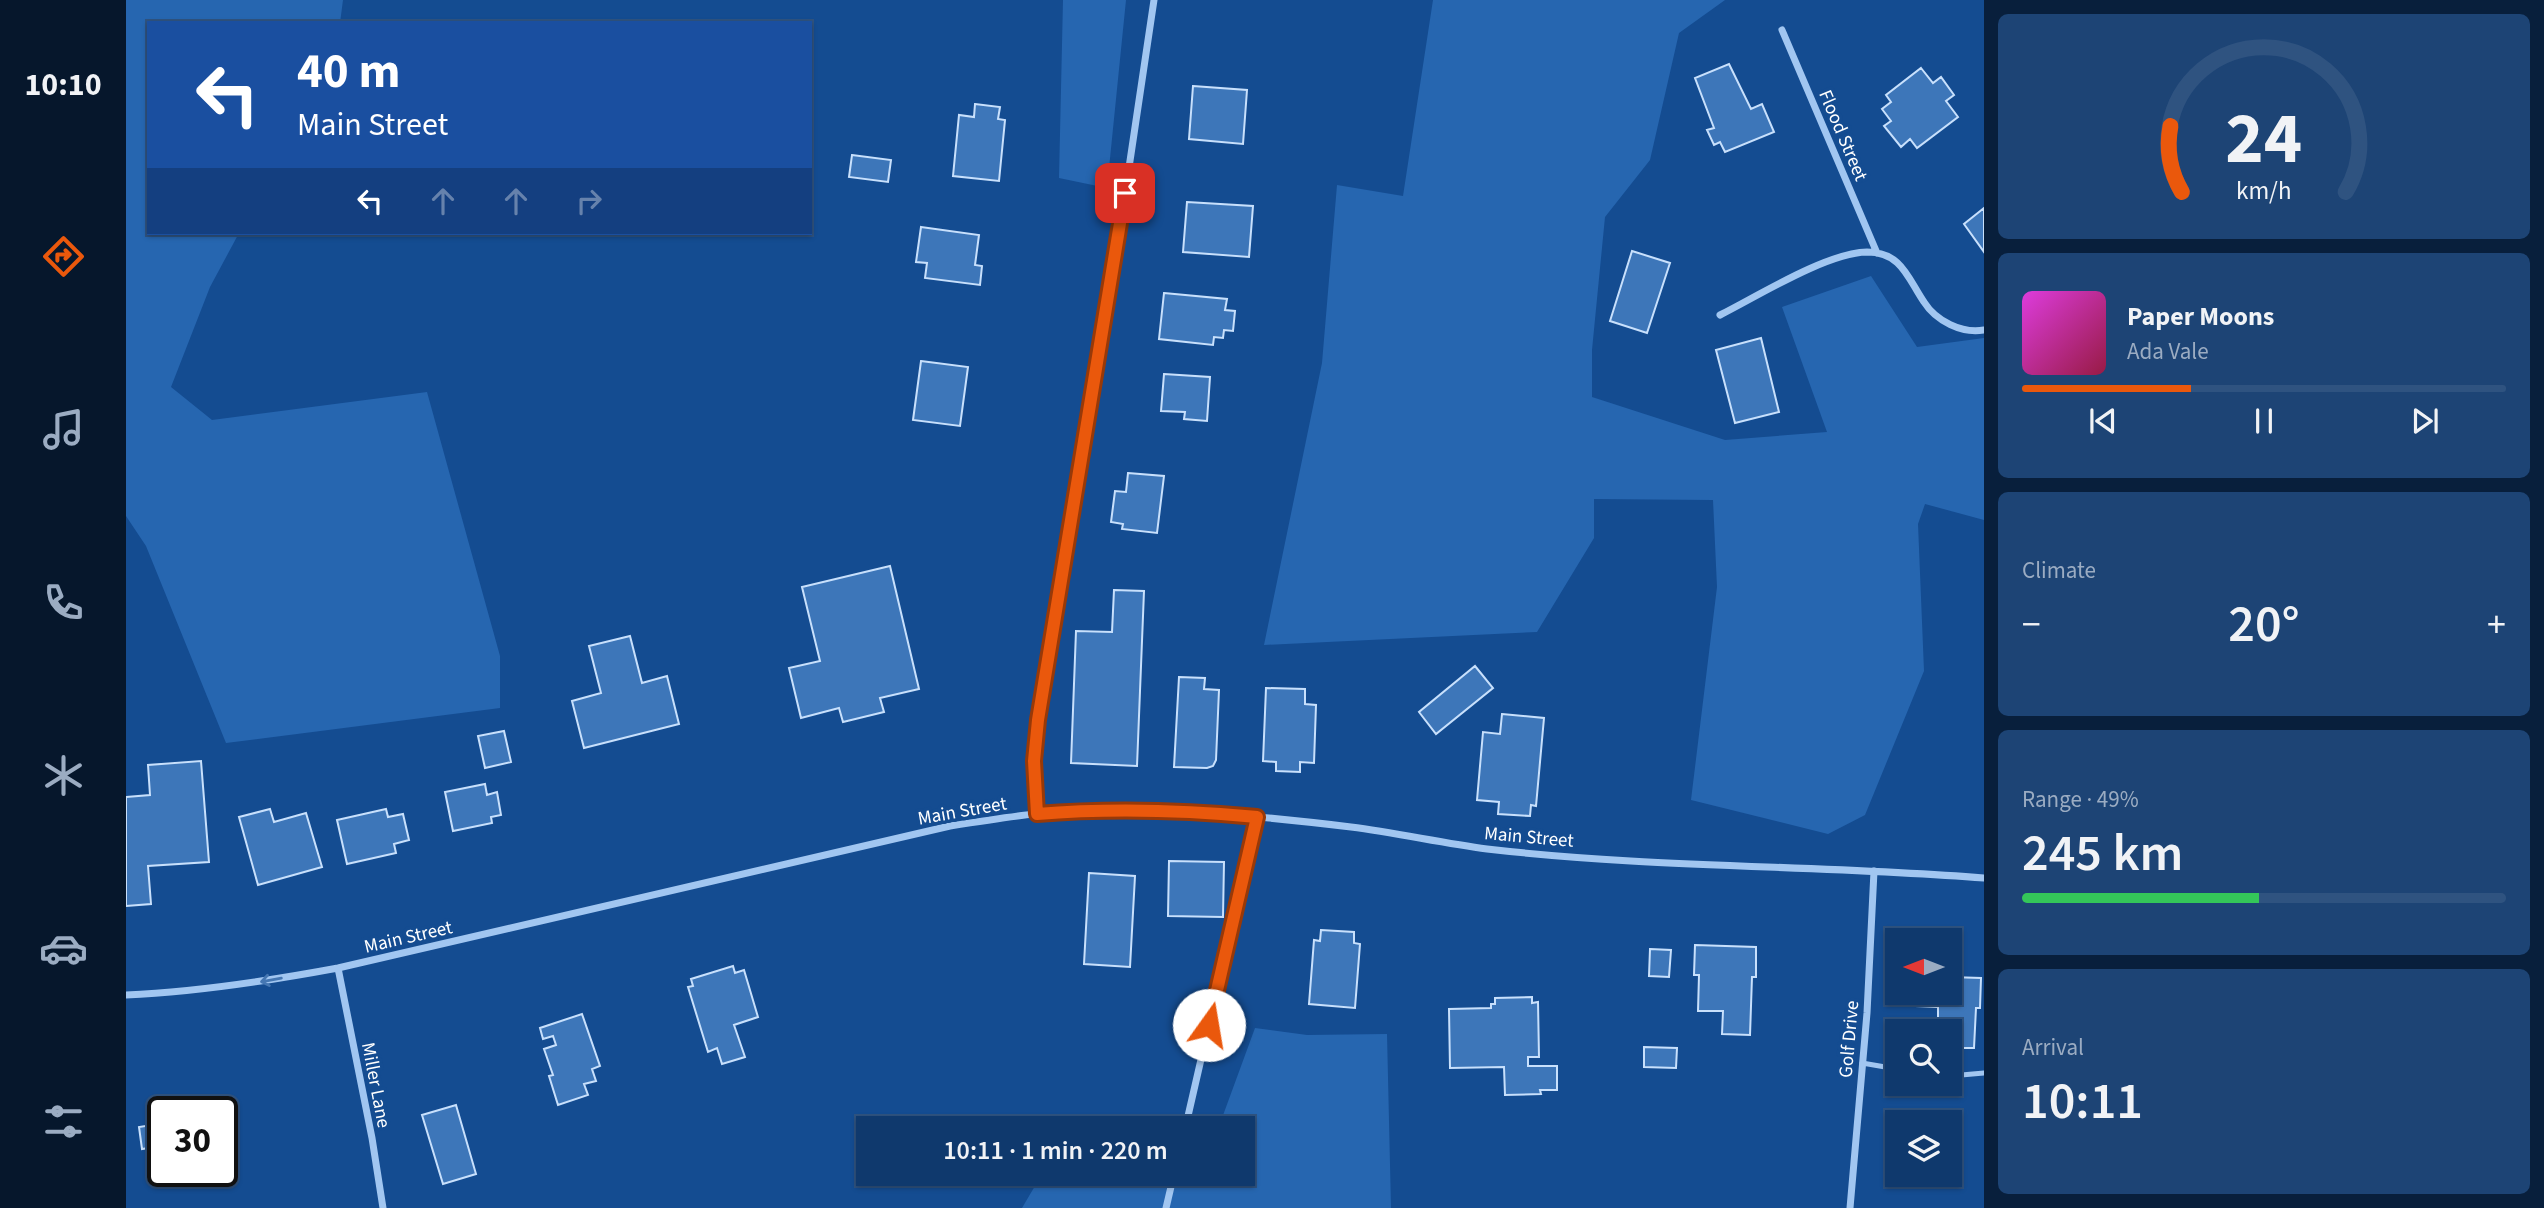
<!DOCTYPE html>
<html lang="en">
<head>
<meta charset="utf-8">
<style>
  body { margin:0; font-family:"Source Sans 3",sans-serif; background:#1d4475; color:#f1f3f6; height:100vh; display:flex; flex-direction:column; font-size:26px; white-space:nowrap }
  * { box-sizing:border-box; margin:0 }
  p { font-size:23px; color:#9bacc2 }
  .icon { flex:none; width:38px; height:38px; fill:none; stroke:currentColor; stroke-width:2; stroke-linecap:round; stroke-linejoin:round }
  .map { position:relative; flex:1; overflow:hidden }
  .sheet { display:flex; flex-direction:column; gap:14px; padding:14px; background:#081f3c; width:560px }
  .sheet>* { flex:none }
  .top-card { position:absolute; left:21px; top:21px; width:665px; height:214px; border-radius:0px; box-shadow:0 2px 5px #0004,0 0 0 2px #2f5380; background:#1a4fa0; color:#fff; overflow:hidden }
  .needle { width:46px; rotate:270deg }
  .buttons { position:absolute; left:1759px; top:928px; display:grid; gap:14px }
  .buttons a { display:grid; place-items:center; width:77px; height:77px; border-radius:0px; background:#0f396d; box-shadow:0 2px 5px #0004,0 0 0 2px #2f5380; font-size:35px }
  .speed { position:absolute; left:21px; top:1096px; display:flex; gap:14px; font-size:35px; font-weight:700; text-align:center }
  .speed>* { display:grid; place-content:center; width:91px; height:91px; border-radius:50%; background:#0f396d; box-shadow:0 2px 5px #0004,0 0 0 2px #2f5380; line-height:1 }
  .speed .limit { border:4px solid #111; border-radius:10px; background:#fff; color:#111 }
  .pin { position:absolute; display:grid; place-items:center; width:60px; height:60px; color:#fff; margin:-30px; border-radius:14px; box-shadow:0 4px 10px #0006 }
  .me { position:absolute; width:77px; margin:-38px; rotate:13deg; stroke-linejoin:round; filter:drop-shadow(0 0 5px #0008) }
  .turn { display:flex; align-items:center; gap:24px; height:147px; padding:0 35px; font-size:32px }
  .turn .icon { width:91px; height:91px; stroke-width:2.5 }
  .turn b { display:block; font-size:49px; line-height:60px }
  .lanes { display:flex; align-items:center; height:66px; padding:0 35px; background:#0003; justify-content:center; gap:35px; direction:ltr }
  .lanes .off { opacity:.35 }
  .big { font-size:52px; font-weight:600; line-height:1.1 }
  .sheet .tile { flex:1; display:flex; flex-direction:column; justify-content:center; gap:10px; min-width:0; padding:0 24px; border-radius:10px; background:#1d4475 }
  .sheet .dial { align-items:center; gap:0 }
  .dial svg { height:182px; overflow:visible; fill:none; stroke:#2f5380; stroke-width:7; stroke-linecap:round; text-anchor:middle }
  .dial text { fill:#f1f3f6; stroke:none }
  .song { display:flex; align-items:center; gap:21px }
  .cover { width:84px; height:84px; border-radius:10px; background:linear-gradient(135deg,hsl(300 70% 55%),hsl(340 70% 35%)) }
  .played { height:7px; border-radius:4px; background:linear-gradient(90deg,#ea580c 35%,#2f5380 35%) }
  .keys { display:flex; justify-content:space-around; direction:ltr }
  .heat { display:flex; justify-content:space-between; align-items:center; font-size:38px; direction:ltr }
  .charge { height:10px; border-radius:5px; background:linear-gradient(90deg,#34c759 49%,#2f5380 0) }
  .trip { position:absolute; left:730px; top:1116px; width:399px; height:70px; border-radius:0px; background:#0f396d; box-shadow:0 2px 5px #0004,0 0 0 2px #2f5380; font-weight:600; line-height:70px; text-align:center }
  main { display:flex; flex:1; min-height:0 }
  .tabs { display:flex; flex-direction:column; width:126px; justify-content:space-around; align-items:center; background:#06172c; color:#9bacc2 }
  .tabs .icon { width:49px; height:49px }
  .tabs .selected { color:#ea580c }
  .tabs b { font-size:32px; color:#f1f3f6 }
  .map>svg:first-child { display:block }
</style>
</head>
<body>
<main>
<nav class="tabs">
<b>10:10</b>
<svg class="icon selected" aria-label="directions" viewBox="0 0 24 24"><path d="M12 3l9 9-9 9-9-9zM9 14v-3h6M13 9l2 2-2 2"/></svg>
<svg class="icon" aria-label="music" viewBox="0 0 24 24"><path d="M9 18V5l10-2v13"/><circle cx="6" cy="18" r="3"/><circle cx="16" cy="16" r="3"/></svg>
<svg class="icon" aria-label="phone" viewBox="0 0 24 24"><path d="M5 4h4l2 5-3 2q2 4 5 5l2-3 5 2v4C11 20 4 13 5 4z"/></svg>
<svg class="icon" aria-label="climate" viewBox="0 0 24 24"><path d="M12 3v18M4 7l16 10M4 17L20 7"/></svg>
<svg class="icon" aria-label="car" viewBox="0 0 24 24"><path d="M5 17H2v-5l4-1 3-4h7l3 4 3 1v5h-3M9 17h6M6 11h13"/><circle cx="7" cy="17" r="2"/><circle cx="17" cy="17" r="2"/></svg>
<svg class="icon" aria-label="filters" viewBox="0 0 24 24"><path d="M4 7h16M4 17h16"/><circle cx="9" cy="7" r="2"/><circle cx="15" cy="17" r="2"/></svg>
</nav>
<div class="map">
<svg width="1858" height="1208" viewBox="0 0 1858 1208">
  <rect width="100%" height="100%" fill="#144c91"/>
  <!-- green -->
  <path fill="#2666b0" d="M0 0H217L214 23H23V233H113L84 287 45 387 86 420 301 392 374 656V708L100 743 20 546 0 516Z
    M937 0H1000L981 188 933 178Z
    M1307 0H1599L1553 33 1524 160 1479 217 1466 350V397L1599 440 1701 432 1656 307 1745 276 1791 347 1858 338V520L1799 504 1792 524 1798 671 1739 815 1702 834 1565 800 1591 587 1587 500 1468 499V538L1411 632 1138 645 1196 363 1211 185 1277 196Z
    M1129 1028 1181 1035 1261 1034 1265 1208H896L916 1174H1116V1129H1092Z"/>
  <!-- building -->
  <path fill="#3d76b9" stroke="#c8e0fc" stroke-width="2" d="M1603 64 1625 109 1636 104 1648 132 1599 152 1594 142 1588 145 1581 130 1588 128 1569 78Z
    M1795 68 1807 83 1815 77 1828 95 1820 101 1832 117 1791 148 1784 139 1775 147 1758 126 1765 121 1756 109 1765 102 1760 95Z
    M1067 86 1121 90 1117 144 1063 139Z
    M849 104 874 107 872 119 879 120 873 181 827 176 833 115 848 117Z
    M726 155 765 160 762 182 723 177Z
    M1061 202 1127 206 1123 257 1057 252Z
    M1858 208V252L1838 224Z
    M795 227 853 235 849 265 856 266 854 285 799 278 801 263 790 262Z
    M1506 251 1544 263 1521 333 1484 321Z
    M1038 293 1101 299 1099 310 1109 311 1107 331 1098 330 1097 338 1088 337 1087 345 1033 339Z
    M1635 338 1653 412 1609 423 1590 350Z
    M795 361 842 367 834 426 787 420Z
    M1038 374 1084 377 1081 421 1058 419 1059 412 1035 411Z
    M1002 473 1038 476 1031 533 996 529 997 524 985 522 989 491 1000 492Z
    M764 566 793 689 754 698 758 712 717 722 713 708 675 718 663 668 694 661 676 587Z
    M988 590 1018 591 1011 766 945 763 950 631 986 632Z
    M504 636 516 683 541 676 553 724 458 748 446 701 475 693 463 646Z
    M1349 666 1367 688 1310 734 1293 712Z
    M1053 677 1079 678 1078 689 1093 690 1090 760 1087 766 1081 768 1048 767Z
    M1140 688 1179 689V704L1190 705 1188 763 1174 762V772L1150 771V762L1137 761Z
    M1376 714 1418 718 1410 806 1405 805 1404 816 1372 814 1373 802 1351 800 1357 732 1374 734Z
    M378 731 385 762 359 768 352 736Z
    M75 761 83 862 22 866 25 904 0 906V797L24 795 22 765Z
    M359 784 361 795 371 792 375 815 365 817 366 823 327 831 319 792Z
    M144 809 148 822 180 813 196 867 132 885 113 817Z
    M260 809 262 817 277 814 283 840 268 844 270 853 221 864 211 820Z
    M1043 861 1098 862 1097 917 1042 916Z
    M963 873 1009 876 1004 967 958 964Z
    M1195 930 1228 932V943L1234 944 1229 1008 1183 1004 1188 940 1194 941Z
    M1569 945 1630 947V977H1626L1624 1035 1596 1034 1597 1011H1572L1573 975H1568Z
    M1524 949 1545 950 1543 977 1523 976Z
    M607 966 609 973 618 970 632 1017 608 1025 619 1057 596 1064 591 1048 582 1052 562 987 567 986 565 979Z
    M1824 977 1855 978 1854 1008H1850L1848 1048H1824V1031H1815V1019H1812V1007L1790 1006 1791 992H1824Z
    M1406 997V1003L1412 1002 1413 1057H1402V1066H1431V1090H1414L1415 1094 1379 1095 1378 1067 1324 1068 1323 1009 1365 1008V1004H1369V998Z
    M456 1014 474 1066 466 1069 470 1081 458 1084 462 1095 432 1105 423 1076 427 1075 418 1049 430 1045 427 1036 417 1039 414 1028Z
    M1518 1047 1551 1048 1550 1068 1518 1067Z
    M330 1105 350 1174 317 1184 296 1115Z
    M1782 1113 1835 1115 1833 1176 1780 1174H1824V1122H1782Z
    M37 1117V1162L31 1163 29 1147 16 1149 13 1127 26 1125 25 1118Z"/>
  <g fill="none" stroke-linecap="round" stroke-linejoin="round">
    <!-- lane -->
    <path stroke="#a1c6f1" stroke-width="5" d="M1736 1063 1771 1069
      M1824 1076 1858 1073"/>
    <!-- street -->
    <path stroke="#a1c6f1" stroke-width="7" d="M1656 30 1751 253
      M1594 315C1632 296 1700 253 1741 252 1776 252 1782 279 1798 302 1810 321 1836 334 1858 330
      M911 813 908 761 912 720 965 393 991 248 1028 0
      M212 968 246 1138 257 1208
      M0 995C71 992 142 981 212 968L824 826C875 818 926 810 977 809 1060 809 1143 817 1225 827 1271 833 1316 843 1361 849 1526 868 1693 865 1858 878
      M1059 1129 1131 816
      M1040 1208 1048 1174
      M1724 1208 1741 1013 1748 871"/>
  </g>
  <!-- one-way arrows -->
  <defs><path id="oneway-shaft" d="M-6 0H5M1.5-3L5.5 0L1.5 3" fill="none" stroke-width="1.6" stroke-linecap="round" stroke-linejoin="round" transform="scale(1.75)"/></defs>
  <use stroke="#4577b3" href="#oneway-shaft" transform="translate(145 980) rotate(170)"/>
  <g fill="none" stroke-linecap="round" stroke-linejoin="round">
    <!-- route casing -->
    <g stroke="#983908" stroke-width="18">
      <path id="route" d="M999 193 912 720 908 761 911 814C985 808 1057 810 1131 817L1083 1025"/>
    </g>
    <!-- route -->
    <use href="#route" stroke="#ea580c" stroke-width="12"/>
  </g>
  <g text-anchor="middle" stroke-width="7" stroke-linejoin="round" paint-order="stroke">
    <!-- street labels -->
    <g font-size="19" fill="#fff" stroke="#144c91">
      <text transform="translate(1718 135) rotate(67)" y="7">Flood Street</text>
      <text transform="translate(836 810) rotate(-10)" y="7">Main Street</text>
      <text transform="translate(1403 836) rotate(5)" y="7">Main Street</text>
      <text transform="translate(282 936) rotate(-13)" y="7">Main Street</text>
      <text transform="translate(1722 1039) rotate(-85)" y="7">Golf Drive</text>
      <text transform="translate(251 1085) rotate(79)" y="7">Miller Lane</text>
    </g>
  </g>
</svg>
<div class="buttons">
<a><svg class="needle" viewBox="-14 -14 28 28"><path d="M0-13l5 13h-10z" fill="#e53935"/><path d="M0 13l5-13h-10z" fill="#9bacc2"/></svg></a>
<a><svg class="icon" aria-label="search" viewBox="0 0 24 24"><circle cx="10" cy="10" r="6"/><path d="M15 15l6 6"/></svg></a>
<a><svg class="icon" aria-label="layers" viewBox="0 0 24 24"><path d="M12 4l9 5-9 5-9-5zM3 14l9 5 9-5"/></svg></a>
</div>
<div class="speed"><div class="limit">30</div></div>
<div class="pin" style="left:999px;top:193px;background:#d93025"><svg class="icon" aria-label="arrive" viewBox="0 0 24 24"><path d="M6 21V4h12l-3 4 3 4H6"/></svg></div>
<svg class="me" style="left:1083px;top:1025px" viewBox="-20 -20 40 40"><circle r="19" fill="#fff"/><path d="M0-13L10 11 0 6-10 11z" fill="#ea580c"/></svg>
<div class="trip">10:11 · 1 min · 220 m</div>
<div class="top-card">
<div class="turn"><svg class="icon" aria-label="left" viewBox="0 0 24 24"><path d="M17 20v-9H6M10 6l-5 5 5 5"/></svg><div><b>40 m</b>Main Street</div></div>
<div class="lanes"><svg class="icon" aria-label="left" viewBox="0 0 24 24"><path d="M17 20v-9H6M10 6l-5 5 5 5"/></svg><svg class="icon off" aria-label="ahead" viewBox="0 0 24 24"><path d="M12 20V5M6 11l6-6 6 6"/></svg><svg class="icon off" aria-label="ahead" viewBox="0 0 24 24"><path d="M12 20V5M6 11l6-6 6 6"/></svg><svg class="icon off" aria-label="right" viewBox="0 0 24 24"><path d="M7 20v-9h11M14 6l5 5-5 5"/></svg></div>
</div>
</div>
<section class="sheet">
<div class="tile dial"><svg viewBox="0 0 100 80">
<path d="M14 69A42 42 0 1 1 86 69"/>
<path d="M14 69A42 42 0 0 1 9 40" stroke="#ea580c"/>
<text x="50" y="56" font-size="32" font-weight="700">24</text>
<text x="50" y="72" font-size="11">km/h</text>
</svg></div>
<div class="tile">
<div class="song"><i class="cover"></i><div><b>Paper Moons</b><p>Ada Vale</p></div></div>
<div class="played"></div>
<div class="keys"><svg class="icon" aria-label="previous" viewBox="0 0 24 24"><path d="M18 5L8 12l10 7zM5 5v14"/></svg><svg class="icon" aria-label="pause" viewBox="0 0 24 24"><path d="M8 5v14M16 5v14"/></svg><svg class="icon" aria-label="next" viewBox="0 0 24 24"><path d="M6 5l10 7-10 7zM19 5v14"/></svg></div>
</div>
<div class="tile"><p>Climate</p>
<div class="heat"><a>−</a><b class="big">20°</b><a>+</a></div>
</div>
<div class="tile"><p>Range · 49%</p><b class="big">245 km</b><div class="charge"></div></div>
<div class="tile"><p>Arrival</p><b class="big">10:11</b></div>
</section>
</main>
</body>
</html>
